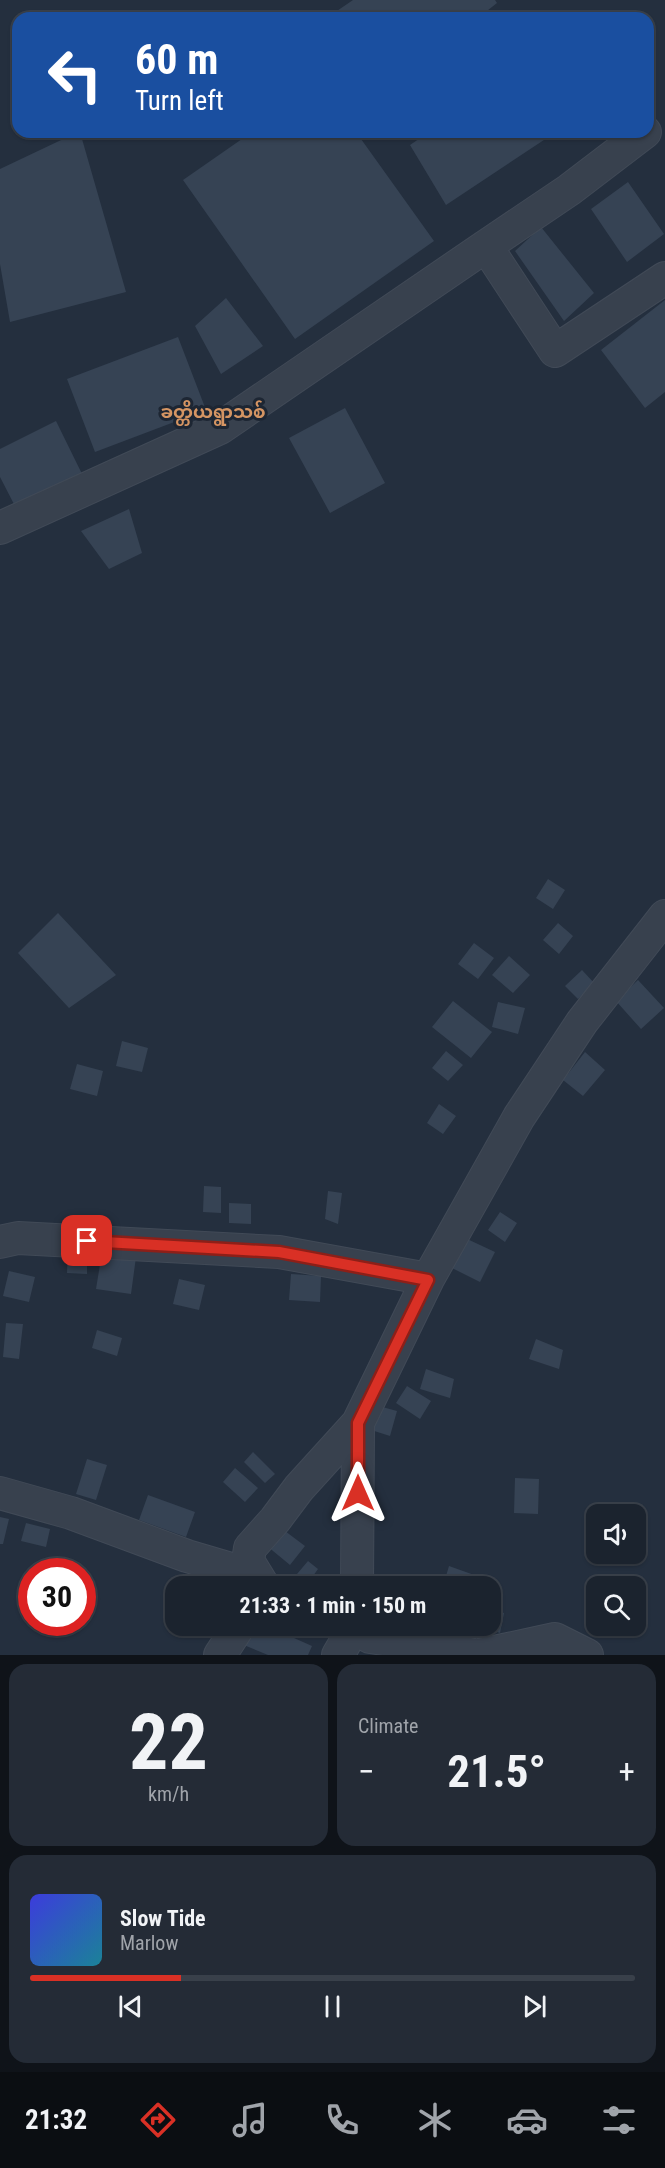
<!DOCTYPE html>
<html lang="en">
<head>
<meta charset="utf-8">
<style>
  body { margin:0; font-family:"Roboto Condensed","Noto Sans Myanmar",sans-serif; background:#242b36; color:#f1f3f6; height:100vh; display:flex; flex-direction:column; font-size:22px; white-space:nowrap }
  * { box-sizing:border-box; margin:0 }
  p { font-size:20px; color:#a0a4aa }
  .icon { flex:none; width:33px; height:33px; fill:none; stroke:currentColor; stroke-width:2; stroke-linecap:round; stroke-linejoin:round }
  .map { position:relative; height:1655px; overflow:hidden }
  .side { display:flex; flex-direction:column; gap:9px; padding:9px; background:#0f1319; flex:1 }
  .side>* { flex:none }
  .banner { position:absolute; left:12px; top:12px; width:642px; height:126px; border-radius:18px; box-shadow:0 2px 4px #0004,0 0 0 2px #39404a; background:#1a4fa0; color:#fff; overflow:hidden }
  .buttons { position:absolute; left:586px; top:1504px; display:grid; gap:12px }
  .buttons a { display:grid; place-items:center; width:60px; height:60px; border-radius:12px; background:#1b232e; box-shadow:0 2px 4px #0004,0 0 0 2px #39404a; font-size:30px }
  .speed { position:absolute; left:18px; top:1558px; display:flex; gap:12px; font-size:30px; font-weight:700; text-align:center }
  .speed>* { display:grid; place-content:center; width:78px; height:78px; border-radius:50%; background:#1b232e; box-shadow:0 2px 4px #0004,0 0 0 2px #39404a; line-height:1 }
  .speed .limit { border:9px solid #d22; background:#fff; color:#111 }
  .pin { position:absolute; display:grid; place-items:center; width:51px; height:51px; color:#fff; margin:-26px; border-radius:12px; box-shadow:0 3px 9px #0006 }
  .me { position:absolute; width:66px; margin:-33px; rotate:0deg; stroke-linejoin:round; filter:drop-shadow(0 0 4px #0008) }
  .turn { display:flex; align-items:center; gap:21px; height:126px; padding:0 24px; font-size:27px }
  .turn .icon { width:78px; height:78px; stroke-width:2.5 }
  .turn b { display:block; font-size:42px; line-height:51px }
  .big { font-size:45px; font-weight:700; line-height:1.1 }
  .side .card { flex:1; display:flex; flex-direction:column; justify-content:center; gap:9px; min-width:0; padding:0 21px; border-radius:18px; background:#242b36 }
  .side .dial { align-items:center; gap:0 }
  .dial b { font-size:78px; line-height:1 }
  .song { display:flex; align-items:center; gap:18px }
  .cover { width:72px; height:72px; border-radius:9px; background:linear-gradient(135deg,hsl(240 70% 55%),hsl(190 70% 35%)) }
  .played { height:6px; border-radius:3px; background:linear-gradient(90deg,#d93025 25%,#39404a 25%) }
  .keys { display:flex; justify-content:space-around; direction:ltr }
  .heat { display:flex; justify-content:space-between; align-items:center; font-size:33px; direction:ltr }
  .side .tiles { flex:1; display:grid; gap:9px; grid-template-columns:1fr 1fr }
  .card:last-child { grid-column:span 2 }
  .trip { position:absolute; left:165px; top:1576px; width:336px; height:60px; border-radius:18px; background:#1b232e; box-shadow:0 2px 4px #0004,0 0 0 2px #39404a; font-weight:700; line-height:60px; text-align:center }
  .tab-bar { display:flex; height:96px; justify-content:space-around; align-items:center; background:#0b0e12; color:#a0a4aa }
  .tab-bar .icon { width:42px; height:42px }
  .tab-bar .active { color:#d93025 }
  .tab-bar b { font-size:27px; color:#f1f3f6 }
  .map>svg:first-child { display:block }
</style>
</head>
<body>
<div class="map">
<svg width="665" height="1655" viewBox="0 0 665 1655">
  <rect width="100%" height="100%" fill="#242f3e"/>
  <!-- building -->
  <path fill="#364354" d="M353 0H495L497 3 478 18H333L331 15Z
    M78 132H80L126 292 10 322 0 264V169Z
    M252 132H356L434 241 295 339 183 180Z
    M429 132H556L446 205 410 145Z
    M628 182 664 234 627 262 591 209Z
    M541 227 594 293 564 321 515 251Z
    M226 298 263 346 221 374 195 326Z
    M665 300V392L645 408 601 350Z
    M178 337 206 410 95 452 67 379Z
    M345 408 385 483 330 513 289 438Z
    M56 421 83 476 17 510 0 477V449Z
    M129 509 142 553 109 569 81 531Z
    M548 879 565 890 553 909 536 898Z
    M58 913 116 975 69 1008 18 953Z
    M558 923 573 936 559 954 543 940Z
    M474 943 494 958 478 979 458 964Z
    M509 956 530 975 513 993 492 975Z
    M582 970 595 984 578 999 565 986Z
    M638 980 664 1008 641 1029 616 1001Z
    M453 1001 492 1032 471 1058 432 1027Z
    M498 1002 525 1008 518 1034 492 1027Z
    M122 1041 148 1048 142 1072 116 1066Z
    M446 1051 463 1065 448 1081 432 1068Z
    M585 1052 605 1070 583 1096 563 1080Z
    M77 1064 103 1071 97 1096 70 1089Z
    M439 1104 456 1116 443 1134 427 1123Z
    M204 1186 221 1187V1213L203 1212Z
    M328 1191 342 1193 338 1224 325 1219Z
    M229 1203 251 1204V1224L229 1223Z
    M500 1212 517 1223 505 1242 488 1230Z
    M465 1238 495 1252 480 1282 450 1267Z
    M68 1246 87 1247V1274L67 1273Z
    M102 1252 136 1257 131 1294 96 1289Z
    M9 1271 35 1277 29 1302 3 1296Z
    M291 1274 321 1276 320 1302 289 1300Z
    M179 1279 205 1285 199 1310 173 1304Z
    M6 1323 23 1324 19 1359 3 1357Z
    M97 1330 122 1338 117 1356 92 1348Z
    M536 1339 563 1350 559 1369 529 1359Z
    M426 1369 454 1379 450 1398 420 1389Z
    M407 1386 431 1401 420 1419 396 1403Z
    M375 1405 397 1411 390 1436 368 1429Z
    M253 1452 275 1474 265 1483 244 1462Z
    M87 1459 107 1465 96 1500 76 1494Z
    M235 1468 258 1488 245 1502 223 1482Z
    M515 1478 539 1479 538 1514 514 1513Z
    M148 1495 195 1512 186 1537 139 1520Z
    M0 1517 9 1519 3 1544H0Z
    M26 1523 50 1529 46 1547 21 1541Z
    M281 1528 305 1546 290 1565 267 1546Z
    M308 1561 318 1569 308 1583 297 1574Z
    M449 1566 477 1576 474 1587 443 1586Z
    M218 1574 234 1587H209Z
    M320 1578 331 1587H313Z
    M490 1608 504 1613 500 1633 481 1626H490Z
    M247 1626H267L312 1646 308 1655H268L239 1643Z
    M437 1626H453L449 1633Z"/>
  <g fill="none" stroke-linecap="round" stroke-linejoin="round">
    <!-- minor casing -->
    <g stroke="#414a57" stroke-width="34">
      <path id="minor" d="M486 246 569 190 645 132
        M0 528 220 428 486 246 555 351 665 278
        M0 1242 18 1238 279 1252 428 1279
        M0 1493 71 1513 187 1556 238 1571 262 1587
        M264 1587 248 1561 250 1548 275 1520 299 1488 358 1423
        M357 1587 358 1423 428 1279 519 1117 582 1022 665 916
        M360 1626 370 1637 426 1645 473 1655
        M220 1655 239 1626
        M338 1655 355 1626
        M480 1655 555 1639 587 1655"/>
    </g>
    <!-- minor -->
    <use href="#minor" stroke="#38414e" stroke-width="32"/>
  </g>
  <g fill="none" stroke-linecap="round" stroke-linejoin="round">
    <!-- route casing -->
    <g stroke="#8d1f18" stroke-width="15">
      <path id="route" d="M87 1241 279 1252 428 1280 358 1423V1493"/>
    </g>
    <!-- route -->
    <use href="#route" stroke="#d93025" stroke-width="10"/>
  </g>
  <g text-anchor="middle" stroke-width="6" stroke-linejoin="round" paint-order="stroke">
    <!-- quarter labels -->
    <g font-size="18" font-weight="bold" fill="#d59563" stroke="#1d2633">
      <text x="213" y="418">ခတ္တိယရွာသစ်</text>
    </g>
  </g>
</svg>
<div class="buttons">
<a><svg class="icon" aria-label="sound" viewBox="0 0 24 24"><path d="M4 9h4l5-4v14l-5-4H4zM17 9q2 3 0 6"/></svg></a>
<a><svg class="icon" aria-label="search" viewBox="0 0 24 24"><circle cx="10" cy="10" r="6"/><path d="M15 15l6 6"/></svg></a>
</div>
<div class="speed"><div class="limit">30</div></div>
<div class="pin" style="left:87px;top:1241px;background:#d93025"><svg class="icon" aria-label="arrive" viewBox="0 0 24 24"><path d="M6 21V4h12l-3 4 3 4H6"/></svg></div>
<svg class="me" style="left:358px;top:1493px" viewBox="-20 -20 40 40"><path d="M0-17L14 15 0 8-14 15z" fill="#d93025" stroke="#fff" stroke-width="4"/></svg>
<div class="trip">21:33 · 1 min · 150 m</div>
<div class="banner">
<div class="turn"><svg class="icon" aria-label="left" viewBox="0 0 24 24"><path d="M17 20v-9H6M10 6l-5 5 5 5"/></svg><div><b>60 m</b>Turn left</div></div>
</div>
</div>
<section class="side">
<div class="tiles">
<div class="card dial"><b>22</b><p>km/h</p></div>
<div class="card"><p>Climate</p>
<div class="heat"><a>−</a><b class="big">21.5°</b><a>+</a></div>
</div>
<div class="card">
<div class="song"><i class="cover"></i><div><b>Slow Tide</b><p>Marlow</p></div></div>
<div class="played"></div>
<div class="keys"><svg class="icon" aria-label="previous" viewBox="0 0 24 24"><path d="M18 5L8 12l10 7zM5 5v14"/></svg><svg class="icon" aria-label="pause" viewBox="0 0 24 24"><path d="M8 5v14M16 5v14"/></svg><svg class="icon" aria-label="next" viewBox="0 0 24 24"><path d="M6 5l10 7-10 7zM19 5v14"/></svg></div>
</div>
</div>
</section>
<nav class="tab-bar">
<b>21:32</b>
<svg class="icon active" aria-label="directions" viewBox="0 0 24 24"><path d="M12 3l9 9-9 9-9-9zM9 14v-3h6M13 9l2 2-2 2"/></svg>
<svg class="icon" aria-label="music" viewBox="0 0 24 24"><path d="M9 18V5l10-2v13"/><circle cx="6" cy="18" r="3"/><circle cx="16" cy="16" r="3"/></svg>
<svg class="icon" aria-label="phone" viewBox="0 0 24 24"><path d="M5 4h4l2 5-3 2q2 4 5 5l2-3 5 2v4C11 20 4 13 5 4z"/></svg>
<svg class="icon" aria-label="climate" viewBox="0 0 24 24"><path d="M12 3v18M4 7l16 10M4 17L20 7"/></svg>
<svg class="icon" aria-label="car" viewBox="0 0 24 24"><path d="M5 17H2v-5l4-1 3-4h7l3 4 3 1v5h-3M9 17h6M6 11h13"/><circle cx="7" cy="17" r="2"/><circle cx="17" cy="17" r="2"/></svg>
<svg class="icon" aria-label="filters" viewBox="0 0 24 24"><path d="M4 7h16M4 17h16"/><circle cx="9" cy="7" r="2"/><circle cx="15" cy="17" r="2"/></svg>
</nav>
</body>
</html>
